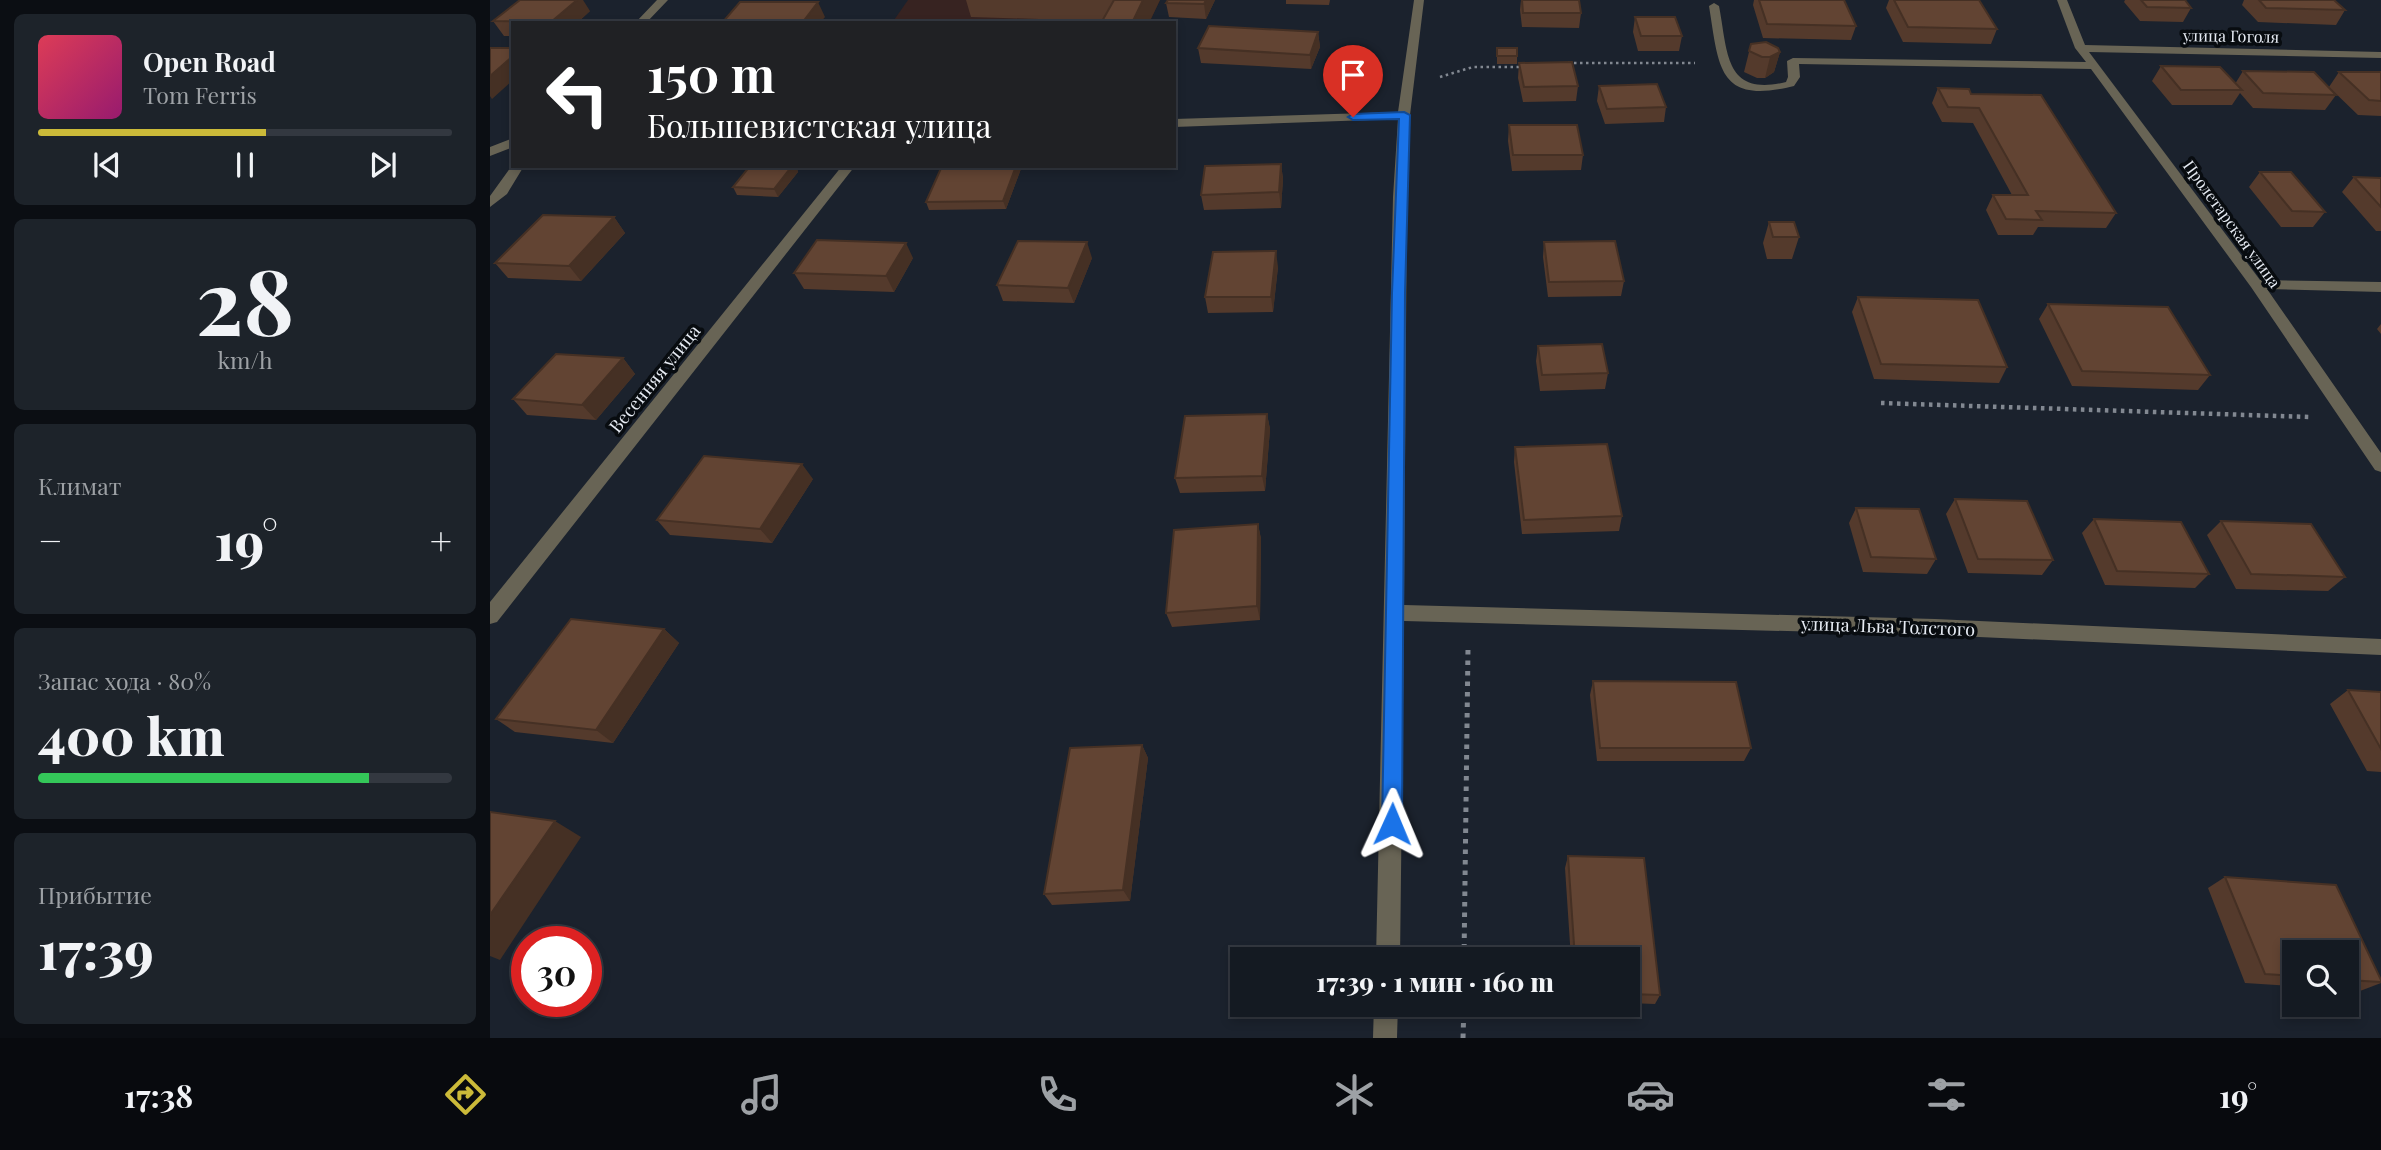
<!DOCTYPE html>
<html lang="ru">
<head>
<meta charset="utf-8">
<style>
  body { margin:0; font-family:"Playfair Display",serif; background:#1d232a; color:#f1f3f6; height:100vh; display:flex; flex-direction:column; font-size:26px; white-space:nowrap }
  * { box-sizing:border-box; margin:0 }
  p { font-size:23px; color:#9da1a5 }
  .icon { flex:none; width:38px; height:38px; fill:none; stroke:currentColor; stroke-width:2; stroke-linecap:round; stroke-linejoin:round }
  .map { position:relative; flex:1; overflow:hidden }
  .panel { display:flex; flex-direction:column; gap:14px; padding:14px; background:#0b0e13; width:490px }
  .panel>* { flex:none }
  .hud { position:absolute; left:21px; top:21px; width:665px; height:147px; border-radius:0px; box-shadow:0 4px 10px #0003,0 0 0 2px #333840; background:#202124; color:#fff; overflow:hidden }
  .buttons { position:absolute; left:1792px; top:940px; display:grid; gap:14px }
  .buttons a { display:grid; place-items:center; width:77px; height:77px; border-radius:0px; background:#141a22; box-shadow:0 4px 10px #0003,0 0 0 2px #333840; font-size:35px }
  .speed { position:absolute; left:21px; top:926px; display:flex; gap:14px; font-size:35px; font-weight:700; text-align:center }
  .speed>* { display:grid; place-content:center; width:91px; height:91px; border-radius:50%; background:#141a22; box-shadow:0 4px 10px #0003,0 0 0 2px #333840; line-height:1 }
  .speed .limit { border:10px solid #d22; background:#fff; color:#111 }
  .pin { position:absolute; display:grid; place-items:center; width:60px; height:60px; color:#fff; margin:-72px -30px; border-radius:50% 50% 50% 0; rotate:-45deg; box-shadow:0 0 7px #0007 }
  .pin .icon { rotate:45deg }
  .me { position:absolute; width:77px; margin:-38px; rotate:1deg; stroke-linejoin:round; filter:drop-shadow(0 0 5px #0008) }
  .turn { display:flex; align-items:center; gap:24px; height:147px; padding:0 21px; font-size:32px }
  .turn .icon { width:91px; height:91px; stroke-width:2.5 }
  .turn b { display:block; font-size:49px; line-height:60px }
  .big { font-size:52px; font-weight:800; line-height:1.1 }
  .panel .widget { flex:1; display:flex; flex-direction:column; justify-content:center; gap:10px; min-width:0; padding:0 24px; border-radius:10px; background:#1d232a }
  .panel .dial { align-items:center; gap:0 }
  .dial b { font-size:91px; line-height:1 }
  .song { display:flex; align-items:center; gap:21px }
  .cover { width:84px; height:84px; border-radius:10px; background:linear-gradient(135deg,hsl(350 70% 55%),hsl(320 70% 35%)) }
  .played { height:7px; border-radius:4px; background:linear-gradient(90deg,#cbba39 55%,#333840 55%) }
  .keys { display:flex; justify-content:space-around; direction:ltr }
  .heat { display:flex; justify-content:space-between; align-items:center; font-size:38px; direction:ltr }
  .charge { height:10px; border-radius:5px; background:linear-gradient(90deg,#34c759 80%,#333840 0) }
  .trip { position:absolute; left:740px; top:947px; width:410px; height:70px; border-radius:0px; background:#141a22; box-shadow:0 4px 10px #0003,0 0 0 2px #333840; font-weight:800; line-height:70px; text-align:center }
  .menu { display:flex; height:112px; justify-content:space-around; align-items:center; background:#080a0e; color:#9da1a5 }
  .menu .icon { width:49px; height:49px }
  .menu .on { color:#cbba39 }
  .menu b { font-size:32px; color:#f1f3f6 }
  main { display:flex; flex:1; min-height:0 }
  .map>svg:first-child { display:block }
</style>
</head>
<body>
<main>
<section class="panel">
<div class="widget">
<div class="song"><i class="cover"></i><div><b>Open Road</b><p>Tom Ferris</p></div></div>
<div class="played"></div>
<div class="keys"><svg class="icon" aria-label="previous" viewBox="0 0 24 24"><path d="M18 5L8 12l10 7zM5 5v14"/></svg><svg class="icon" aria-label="pause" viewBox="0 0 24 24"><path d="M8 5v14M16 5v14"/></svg><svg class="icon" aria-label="next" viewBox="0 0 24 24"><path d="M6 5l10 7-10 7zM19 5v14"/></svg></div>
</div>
<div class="widget dial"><b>28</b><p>km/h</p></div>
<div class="widget"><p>Климат</p>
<div class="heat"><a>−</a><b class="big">19°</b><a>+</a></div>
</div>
<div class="widget"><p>Запас хода · 80%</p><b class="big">400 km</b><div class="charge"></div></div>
<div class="widget"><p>Прибытие</p><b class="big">17:39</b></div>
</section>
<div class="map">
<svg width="1891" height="1038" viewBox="0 0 1891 1038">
  <rect width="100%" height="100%" fill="#1b222d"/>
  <!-- commercial -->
  <path fill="#372321" d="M418 0H670L659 23H402Z"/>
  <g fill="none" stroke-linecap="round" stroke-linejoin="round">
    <!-- path-far2 -->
    <path stroke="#828891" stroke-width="2.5" stroke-dasharray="2.5 3.5" stroke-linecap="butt" d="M1078 63H1205
      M950 77 983 67H1034"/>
    <!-- path-far1 -->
    <path stroke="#828891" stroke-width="4.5" stroke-dasharray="3.5 4.5" stroke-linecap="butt" d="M1391 403 1819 417"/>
    <!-- path -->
    <path stroke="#828891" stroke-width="5" stroke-dasharray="4.5 6" stroke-linecap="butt" d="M974 959 978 648
      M973 1038 974 1004"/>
    <!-- minor -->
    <path fill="#686455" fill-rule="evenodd" d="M167 0H178L156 23H145Z
      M924 0H934L920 115 917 197 914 605 1445 619 1891 639V655L1445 635 914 621 910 959H886L903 197 908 119 684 127V119L908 112Z
      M1567 0H1577L1595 45 1891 52V58L1599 52 1770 280 1891 282V292L1777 289 1891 453V472L1885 470 1761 287 1601 69 1309 64 1310 77 1304 86C1228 105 1229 68 1219 6L1224 3 1229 6C1238 52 1234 97 1296 82L1298 77 1297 61 1303 58 1596 62 1585 48Z
      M23 138V147L0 156V147Z
      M23 164 34 166 17 194 0 207V196Z
      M352 166H365L7 622 0 624V602Z
      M884 1004H908L907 1038H883Z"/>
  </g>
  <!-- wall -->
  <path fill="#543a2c" d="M476 0H670L612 21 481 17Z
    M725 0 716 19 679 17 676 3Z
    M796 0H840L839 5 796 4Z
    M1031 0H1089L1091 13 1089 28 1032 27 1030 10Z
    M1264 0H1354L1366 26 1361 40 1273 38 1263 5Z
    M1399 0H1489L1507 29 1501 44 1413 42 1396 8Z
    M1635 0H1695L1701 8 1693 22 1650 21 1634 2Z
    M1754 0H1844L1855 10 1846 25 1768 22 1752 5Z
    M100 11 87 23H23V36H14L3 21Z
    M1145 17 1192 36 1189 51H1148L1143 32Z
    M828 32 830 47 821 69 711 63 708 48Z
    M1276 42 1288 48 1290 52 1284 72 1275 78H1267L1254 72 1261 44Z
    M1007 48H1027V64H1007Z
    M1029 63 1088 86 1086 101 1033 102 1028 78Z
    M1671 66 1745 84 1753 71 1846 95 1835 110 1763 108 1750 93 1742 105H1682L1662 81Z
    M1849 72H1891V116L1868 115 1839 87Z
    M1109 86 1176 107 1174 122 1115 124 1107 101Z
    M1448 88 1481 94 1626 213 1616 228 1548 227 1543 235H1508L1496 210 1503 195H1522L1483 123 1452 122 1442 103Z
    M1019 125 1093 155 1091 170 1022 171 1018 141Z
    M791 164 793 179 791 208 714 210 711 195Z
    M260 166H306L308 172 288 197 247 195 243 187Z
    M532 166 516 209 439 210 436 202Z
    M1770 172 1835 212 1823 227H1791L1759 187Z
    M1864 177 1891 178V231H1886L1852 192Z
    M124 217 135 233 91 281 18 278 5 263Z
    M1279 222 1309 237 1302 259H1277L1273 243Z
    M1054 242 1134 281 1131 296 1058 297 1053 257Z
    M423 258 404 292 314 289 304 273Z
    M602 258 584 303 513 301 507 285Z
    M788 267 783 312 718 313 715 297Z
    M1368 297 1517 367 1509 383 1384 379 1362 312Z
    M1558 304 1720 375 1708 390 1582 386 1549 319Z
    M1891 324V334L1887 329Z
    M1048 346 1118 373 1115 389 1050 391 1046 361Z
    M133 358 145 374 106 420 37 415 23 399Z
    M777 414 780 429 775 491 690 493 685 478Z
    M1025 447 1132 516 1129 531 1032 534 1024 462Z
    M323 479 282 543 180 535 167 520Z
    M1465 499 1563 560 1552 575 1478 573 1456 514Z
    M1366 508 1446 559 1437 574 1373 572 1359 523Z
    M1604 519 1719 574 1705 588 1615 585 1592 533Z
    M1731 521 1855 577 1838 591 1746 589 1717 535Z
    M768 524 771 539 770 620 682 627 676 613Z
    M174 629 189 643 123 743 25 732 6 719Z
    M1103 681 1261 748 1254 761H1107L1100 695Z
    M1858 690 1891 692V772L1877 771 1840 704Z
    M652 745 658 758 640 901 562 905 554 894Z
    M1078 856 1170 995 1165 1004 1138 1003V959H1081L1075 868Z
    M1735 877 1846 885 1891 980V983L1870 991 1857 990V952H1804V986L1755 983 1718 888Z"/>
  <!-- shaded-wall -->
  <path fill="#453024" d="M87 0H93L100 11 87 23H61Z
    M653 0H670L659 23H642Z
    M716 0H725L716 19 714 4Z
    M328 2 335 17 330 23H312Z
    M828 32 830 47 821 69 820 55Z
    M1290 52 1284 72 1275 78 1280 57Z
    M23 56V80L2 99 0 96V76Z
    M791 164 793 179 791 208 789 192Z
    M302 166H306L308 172 288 197 284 189Z
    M526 166H532L516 209 513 201Z
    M124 217 135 233 91 281 79 266Z
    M597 242 602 258 584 303 578 288Z
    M416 243 423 258 404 292 396 276Z
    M786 251 788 267 783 312 781 297Z
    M133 358 145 374 106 420 92 405Z
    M777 414 780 429 775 491 772 476Z
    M312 464 323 479 282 543 270 529Z
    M768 524 771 539 770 620 767 606Z
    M174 629 189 643 123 743 106 730Z
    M652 745 658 758 640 901 633 890Z
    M65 821 91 837 10 960 0 956V915Z"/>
  <!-- building -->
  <path fill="#624433" stroke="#453024" stroke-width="2" d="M30 0H87L61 22 3 21Z
    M624 0H653L642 23H611Z
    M678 0H716L714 4 676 3Z
    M1032 0H1089L1091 13H1033Z
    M1269 0H1354L1366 26 1277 24Z
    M1404 0H1489L1507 29 1418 27Z
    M1651 0H1695L1701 8 1657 7Z
    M1769 0H1844L1855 10 1776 8Z
    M250 2H328L312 23H232Z
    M1145 17H1185L1192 36H1151Z
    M719 26 828 32 820 55 708 48Z
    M1276 42 1288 48 1290 52 1280 57H1272L1259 51 1261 44Z
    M0 48H23V56L0 76Z
    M1007 48H1027V56H1007Z
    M1082 62 1088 86 1034 87 1029 63Z
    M1671 66 1730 67 1752 90H1691Z
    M1753 71 1824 72 1846 95 1773 93Z
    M1849 72H1891V101L1879 100Z
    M1167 84 1176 107 1117 109 1109 86Z
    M1448 88 1479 89 1481 94 1551 95 1626 213 1546 211 1552 220 1516 219 1503 195H1538L1489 108 1458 107Z
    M1019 125H1087L1093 155H1023Z
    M791 164 789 192 711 195 715 166Z
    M260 166H302L284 189 243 187Z
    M452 166H526L513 201 436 202Z
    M1770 172H1801L1835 212 1802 211Z
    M1864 177 1891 178V207Z
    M53 215 124 217 79 266 5 263Z
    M1279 222H1304L1309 237H1283Z
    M327 240 416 243 396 276 304 273Z
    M528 241 597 242 578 288 507 285Z
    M1125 241 1134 281 1059 282 1054 242Z
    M786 251 781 297H715L723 252Z
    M1368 297 1488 300 1517 367 1391 364Z
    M1558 304 1678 307 1720 375 1592 371Z
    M1112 344 1118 373 1052 375 1048 346Z
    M66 354 133 358 92 405 23 399Z
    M777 414 772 476 685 478 695 416Z
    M1117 444 1132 516 1034 520 1025 447Z
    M214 456 312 464 270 529 167 520Z
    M1465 499 1537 501 1563 560 1488 559Z
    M1366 508 1429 509 1446 559 1381 557Z
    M1604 519 1691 522 1719 574 1627 571Z
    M1731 521 1821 524 1855 577 1761 574Z
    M768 524 767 606 676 613 684 530Z
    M81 619 174 629 106 730 6 719Z
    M1103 681 1246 682 1261 748H1110Z
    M1858 690 1891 692V749Z
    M652 745 633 890 554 894 580 748Z
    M0 812 65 821 0 915Z
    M1078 856 1154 858 1170 995 1138 994V959H1085Z
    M1735 877 1846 885 1891 980V982L1857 980V952H1804V976L1775 974Z"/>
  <!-- route -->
  <path fill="#1a73e8" stroke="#114b97" stroke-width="2" d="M914 112 920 115 915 293 912 824 909 831 902 834 895 831 892 824 902 293 909 119 863 120 858 117 863 114Z"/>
  <g text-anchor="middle" stroke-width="7" stroke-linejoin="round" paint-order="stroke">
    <!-- far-street labels -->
    <g font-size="16" fill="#e6ebf3" stroke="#080c10">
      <text transform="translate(1741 36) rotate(1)" y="6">улица Гоголя</text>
      <text transform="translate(1742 224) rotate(54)" y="6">Пролетарская улица</text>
    </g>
    <!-- street labels -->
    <g font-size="18" fill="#e6ebf3" stroke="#080c10">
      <text transform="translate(165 379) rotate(-51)" y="6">Весенняя улица</text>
      <text transform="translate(1398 627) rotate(2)" y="6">улица Льва Толстого</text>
    </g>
  </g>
</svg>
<div class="buttons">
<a><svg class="icon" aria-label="search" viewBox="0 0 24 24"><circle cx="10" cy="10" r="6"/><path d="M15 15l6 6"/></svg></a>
</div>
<div class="speed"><div class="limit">30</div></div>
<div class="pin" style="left:863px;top:117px;background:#d93025"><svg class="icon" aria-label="arrive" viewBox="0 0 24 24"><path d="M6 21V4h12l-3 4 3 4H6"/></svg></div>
<svg class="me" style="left:902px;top:824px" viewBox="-20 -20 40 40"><path d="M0-17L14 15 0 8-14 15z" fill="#1a73e8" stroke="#fff" stroke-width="4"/></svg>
<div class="trip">17:39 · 1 мин · 160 m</div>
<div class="hud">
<div class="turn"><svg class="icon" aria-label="left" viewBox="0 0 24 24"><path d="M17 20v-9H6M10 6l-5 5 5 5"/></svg><div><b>150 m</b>Большевистская улица</div></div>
</div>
</div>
</main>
<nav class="menu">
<b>17:38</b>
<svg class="icon on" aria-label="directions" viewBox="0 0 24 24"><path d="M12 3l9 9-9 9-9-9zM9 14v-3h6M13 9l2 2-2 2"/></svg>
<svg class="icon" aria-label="music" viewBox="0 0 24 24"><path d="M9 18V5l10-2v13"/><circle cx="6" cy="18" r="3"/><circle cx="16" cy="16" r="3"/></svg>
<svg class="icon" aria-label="phone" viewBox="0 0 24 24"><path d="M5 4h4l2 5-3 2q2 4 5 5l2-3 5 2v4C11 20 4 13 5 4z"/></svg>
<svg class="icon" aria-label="climate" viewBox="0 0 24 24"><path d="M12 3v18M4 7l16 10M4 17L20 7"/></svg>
<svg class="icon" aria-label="car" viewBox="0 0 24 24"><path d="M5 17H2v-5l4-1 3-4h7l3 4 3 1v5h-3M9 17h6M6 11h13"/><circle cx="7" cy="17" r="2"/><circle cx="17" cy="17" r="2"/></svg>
<svg class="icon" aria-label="filters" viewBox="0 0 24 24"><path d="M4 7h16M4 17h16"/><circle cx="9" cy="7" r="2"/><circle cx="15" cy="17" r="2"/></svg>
<b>19°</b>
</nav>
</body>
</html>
